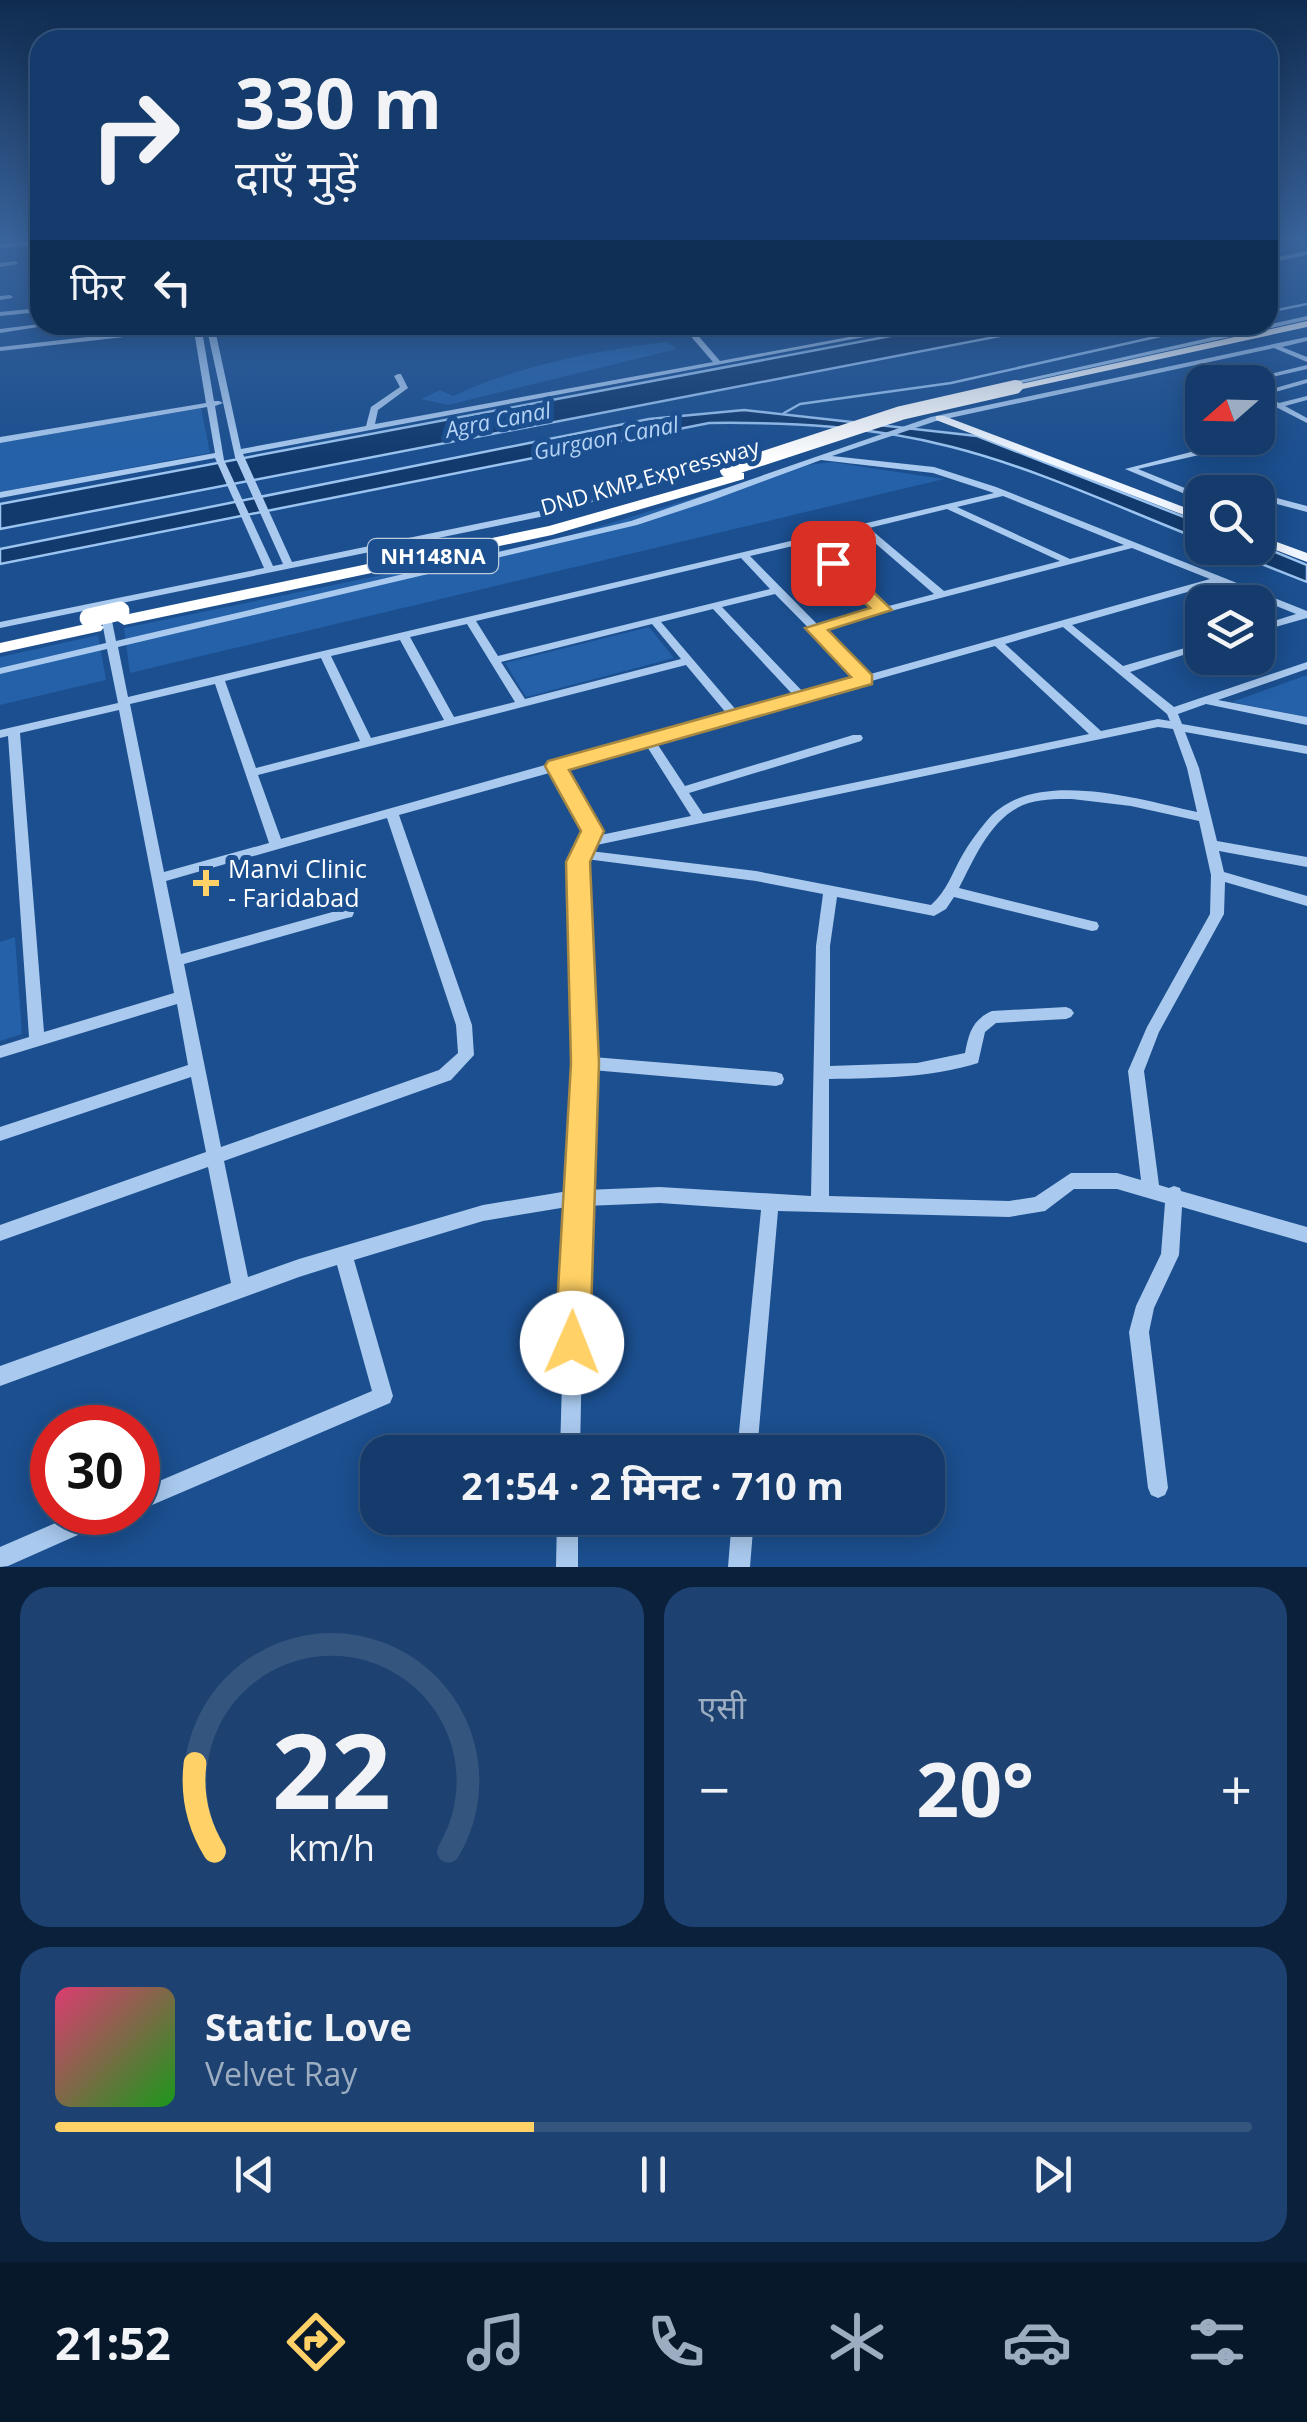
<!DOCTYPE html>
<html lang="hi">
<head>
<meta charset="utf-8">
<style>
  body { margin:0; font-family:"Open Sans","Noto Sans Devanagari",sans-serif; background:#1d4271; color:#f1f3f6; height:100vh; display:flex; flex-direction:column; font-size:38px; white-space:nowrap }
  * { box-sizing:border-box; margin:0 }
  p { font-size:32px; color:#9dadc1 }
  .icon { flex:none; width:55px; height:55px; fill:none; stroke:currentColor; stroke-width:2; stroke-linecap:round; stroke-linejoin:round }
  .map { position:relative; height:1567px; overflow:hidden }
  .drawer { display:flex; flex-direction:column; gap:20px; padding:20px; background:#0b203b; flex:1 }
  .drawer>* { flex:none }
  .guide { position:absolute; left:30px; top:30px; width:1248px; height:305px; border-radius:30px; box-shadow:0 5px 25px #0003,0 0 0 2px #33557e; background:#143b6b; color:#f1f3f6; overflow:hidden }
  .needle { width:65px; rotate:250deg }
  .controls { position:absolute; left:1185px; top:365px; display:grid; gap:20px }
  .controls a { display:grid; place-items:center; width:90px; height:90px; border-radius:20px; background:#143b6b; box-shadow:0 5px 25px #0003,0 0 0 2px #33557e; font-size:50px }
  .speed { position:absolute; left:30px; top:1405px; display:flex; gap:20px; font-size:50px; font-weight:700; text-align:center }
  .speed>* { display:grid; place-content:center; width:130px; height:130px; border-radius:50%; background:#143b6b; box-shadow:0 5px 25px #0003,0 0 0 2px #33557e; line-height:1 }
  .speed .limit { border:15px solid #d22; background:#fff; color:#111 }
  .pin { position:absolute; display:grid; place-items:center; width:85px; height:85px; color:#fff; margin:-42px; border-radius:20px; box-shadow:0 5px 15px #0006 }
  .me { position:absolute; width:110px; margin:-55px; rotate:1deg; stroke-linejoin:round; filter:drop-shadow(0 0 8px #0008) }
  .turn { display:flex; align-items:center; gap:35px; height:210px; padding:0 40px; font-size:45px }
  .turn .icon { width:130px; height:130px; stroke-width:2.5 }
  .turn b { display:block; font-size:70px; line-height:85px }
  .then { display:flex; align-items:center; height:95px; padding:0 40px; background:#0003; gap:20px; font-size:38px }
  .big { font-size:75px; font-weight:700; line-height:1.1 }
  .drawer .widget { flex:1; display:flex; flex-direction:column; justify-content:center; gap:15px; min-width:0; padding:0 35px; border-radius:30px; background:#1d4271 }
  .drawer .dial { align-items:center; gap:0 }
  .dial svg { height:260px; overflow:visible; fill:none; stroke:#33557e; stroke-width:7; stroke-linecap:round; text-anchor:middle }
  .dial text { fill:#f1f3f6; stroke:none }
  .song { display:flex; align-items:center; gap:30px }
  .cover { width:120px; height:120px; border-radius:15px; background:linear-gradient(135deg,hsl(340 70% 55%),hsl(120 70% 35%)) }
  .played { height:10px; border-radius:5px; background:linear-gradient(90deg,#ffd166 40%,#33557e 40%) }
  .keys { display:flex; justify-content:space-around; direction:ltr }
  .heat { display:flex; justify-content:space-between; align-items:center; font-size:55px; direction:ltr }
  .drawer .tiles { flex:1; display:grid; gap:20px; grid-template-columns:1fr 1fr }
  .widget:last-child { grid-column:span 2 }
  .trip { position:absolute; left:360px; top:1435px; width:585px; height:100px; border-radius:30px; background:#143b6b; box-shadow:0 5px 25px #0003,0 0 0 2px #33557e; font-weight:700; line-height:100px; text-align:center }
  .tabs { display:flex; height:160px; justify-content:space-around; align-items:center; background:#08182b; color:#9dadc1 }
  .tabs .icon { width:70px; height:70px }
  .tabs .on { color:#ffd166 }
  .tabs b { font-size:45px; color:#f1f3f6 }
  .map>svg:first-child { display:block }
</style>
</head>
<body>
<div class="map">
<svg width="1307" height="1567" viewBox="0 0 1307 1567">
  <rect width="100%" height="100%" fill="#1b4f8f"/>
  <!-- green -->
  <path fill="#2461a8" d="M667 342 677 349 448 405 421 399 440 390 453 396C521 365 593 351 667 342Z
    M201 408 210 453 0 492V443Z
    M831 462 944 479 130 673 124 628 558 539 799 466Z
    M649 627 674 658 526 697 505 663Z
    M98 635 106 680 0 705V657Z
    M1307 675V717L1232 702Z
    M15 937 22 1034 0 1041V942Z"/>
  <!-- water -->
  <path fill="#123a6d" stroke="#9cc4f0" stroke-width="2.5" d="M949 325H1057L0 529V504Z
    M744 410 977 436 1202 524V540C1120 508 1038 469 952 447 872 426 790 422 709 423L0 564V549L649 419Z
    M1258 545 1307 565V582L1221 548Z"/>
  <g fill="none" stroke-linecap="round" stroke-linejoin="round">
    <!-- stream -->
    <path stroke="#9cc4f0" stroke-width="2.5" d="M1268 312 1307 304
      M784 413 800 404 951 383 1209 325"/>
    <!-- minor -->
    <path fill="#a9c9ee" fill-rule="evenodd" d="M40 240V244L0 248V244Z
      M1307 251V255L1268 263V259Z
      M16 261 18 264 0 267V263Z
      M40 291V295L30 297 27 295Z
      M10 295 13 297 12 298 0 300V296Z
      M40 308V312L0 316V312Z
      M1307 316V320L1008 386 1004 384Z
      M40 324 51 325 0 333V329Z
      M167 325H176L160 333 0 351V347L158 329Z
      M193 325H201L214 401H219L223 403 215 406 224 460 273 566 283 564 235 457 206 325H214L241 449 366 426 371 407 400 387 394 376 398 374H401L408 388 378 410 375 424 713 362 681 325H689L720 361 913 325H928L243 454 292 562 539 511 736 457 743 459 540 517 0 628V622L264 568 215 458 0 498V492L215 453 207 407 0 443V437L206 403Z
      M1307 337V341L1282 347 1307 357V362L1274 348 936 421 832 456 934 467 996 487 1307 611V618L1258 632V626L1296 614 1219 583 1072 625 1123 666 1202 643V649L1130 672 1174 707 1307 662V669L1218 700 1307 717V725L1206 704 1178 714 1182 724 1307 746V754L1185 732 1199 768 1217 841 1307 857V867L1219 851 1224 872 1307 896V906L1225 882 1224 914 1159 1032 1144 1071 1159 1185 1169 1188 1174 1186 1180 1188 1181 1191 1307 1227V1243L1182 1207 1179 1255 1154 1308 1149 1332 1168 1488 1165 1495 1158 1498 1151 1495 1148 1488 1129 1332 1136 1306 1161 1254 1165 1203 1117 1189H1074L1045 1211 1009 1217 778 1211 757 1452H737L761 1210 660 1203 585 1206 580 1452H560L567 1207 483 1221 354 1260 393 1396 390 1403 138 1511V1490L372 1391 337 1265 299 1277 0 1386V1366L231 1283 208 1167 0 1241V1225L206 1152 191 1077 0 1141V1127L188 1065 177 1004 0 1058V1046L29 1037 8 736 0 738V730L118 703 107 649 0 674V668L106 643 100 611 101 609 105 608 110 611 116 641 631 521 931 417ZM821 460 933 473 994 493 128 697 118 647 637 525 713 500ZM1003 496 1124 545 1070 559 957 507ZM947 509 1060 561 944 591 869 528ZM860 530 934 594 885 607 815 541ZM806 543 876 609 817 624 750 556ZM1132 548 1210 579 867 675 822 629ZM741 558 770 589 498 656 476 621ZM775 594 858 678 804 693 722 607ZM713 609 794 696 737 711 661 622ZM467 624 515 702 454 717 410 637ZM652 624 681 659 525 699 501 662ZM1063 627 1167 714 1170 721 1158 719 1101 731 1005 644ZM400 640 444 720 371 738 331 656ZM995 646 1089 734 703 814 689 793 861 741 863 738 861 735H853L685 786 656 742ZM321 658 360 741 256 768 225 681ZM686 665 727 714 281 839 258 775ZM215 684 269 843 164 872 130 704ZM119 710 174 993 44 1032 20 733ZM1158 727 1173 729 1187 768 1197 812C1137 799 1029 765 985 823 977 833 969 843 963 854 952 873 947 891 931 905L756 871 590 851 592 846ZM646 745 691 816 596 836 599 831 564 768ZM553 772 585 831 571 862 577 1063 568 1191 483 1205 299 1259 248 1277 224 1161 451 1080 474 1055 472 1025 399 815ZM1072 799 1131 806 1199 821 1211 875 1210 914 1147 1027 1128 1071 1141 1180 1117 1173H1071L1035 1197 1009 1201 829 1196V1079C880 1078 929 1078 978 1063L985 1032 996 1023 1066 1019 1071 1017 1074 1013 1071 1009 1066 1007 992 1011C972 1020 969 1033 965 1053L917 1063 830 1066V946L837 897 934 916 946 909 954 897 1092 931 1097 930 1099 926 1097 922 1092 921 959 888C974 859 990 819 1023 805 1038 799 1056 799 1072 799ZM387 818 456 1025 458 1053 439 1070 221 1147 184 964 347 918 352 917 354 913 352 909 347 908 181 954 166 881ZM586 859 756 881 823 894 816 946 811 1196 660 1187 585 1190 592 1070 776 1086 782 1084 784 1079 782 1074 776 1072 593 1057Z
      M1307 365V369L1250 382H1238Z
      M1307 379V383L1265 395 1279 403 1307 396V400L1285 406 1307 418V423L1258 398V393Z
      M1218 445 1221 446V450L1138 469 1202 495V501L1125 469Z
      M1258 493 1307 506V512L1258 499Z
      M81 1512H117L114 1519 8 1566 0 1567V1547Z
      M557 1518H578V1567H556Z
      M732 1518H754L750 1567H728Z"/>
    <!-- major -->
    <path fill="#f0f6ff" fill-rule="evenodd" d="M936 416H944L1202 514V522L936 420Z
      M1258 535 1307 553V562L1258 543Z"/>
    <!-- highway -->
    <path fill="#fff" fill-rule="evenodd" d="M1307 321V327L1018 390 1012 386Z
      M739 472 744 473V479L552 535 124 625 116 620 124 615 549 526Z
      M95 622 104 627 101 631 0 653V643Z"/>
    <!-- highway-bridge-far2 -->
    <path stroke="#fff" stroke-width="11" d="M1004 389 1018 386"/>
    <!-- highway-bridge-far1 -->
    <path stroke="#fff" stroke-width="14" d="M727 470 901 413 1015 387"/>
    <!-- highway-bridge -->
    <path stroke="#fff" stroke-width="19" d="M89 618 120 611"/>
  </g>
  <!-- sky -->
  <linearGradient id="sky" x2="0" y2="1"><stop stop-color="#0f2b4f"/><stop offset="0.52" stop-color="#39639b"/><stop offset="1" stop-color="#39639b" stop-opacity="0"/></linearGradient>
  <rect width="1307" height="459" fill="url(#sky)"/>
  <!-- route -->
  <path fill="#ffd166" stroke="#a68842" stroke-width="2.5" d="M827 559H839L892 610 828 630 872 675V684L569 770 604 831 590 862 599 1063 590 1343 585 1356 572 1361 560 1356 555 1343 571 1063 566 862 581 831 545 766 548 761 851 677 805 628 870 608 827 567Z"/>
  <!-- markers -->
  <path fill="#ffd166" stroke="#1b4f8f" stroke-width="4" d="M201 868h10v10h10v10h-10v10h-10v-10h-10v-10h10z"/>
  <g text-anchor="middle" stroke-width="10" stroke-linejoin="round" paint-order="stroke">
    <!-- far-water labels -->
    <g font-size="22" font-style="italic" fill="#b5d3f5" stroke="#1b4f8f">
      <text transform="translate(498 420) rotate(-11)" y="8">Agra Canal</text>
      <text transform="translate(606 438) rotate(-11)" y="8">Gurgaon Canal</text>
    </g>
    <!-- far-street labels -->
    <g font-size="22" fill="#fff" stroke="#1b4f8f">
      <text transform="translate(650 477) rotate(-16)" y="8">DND KMP Expressway</text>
    </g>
    <!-- shield labels -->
    <rect fill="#1b4f8f" stroke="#bbcadd" stroke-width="2.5" x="368" y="539" width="130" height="34" rx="8"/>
    <g font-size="22" font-weight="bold" fill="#fff">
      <text x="433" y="564">NH148NA</text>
    </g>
    <!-- poi labels -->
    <g font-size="25" fill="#fff" stroke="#1b4f8f" text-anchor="start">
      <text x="228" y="878">Manvi Clinic<tspan x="228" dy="29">- Faridabad</tspan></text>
    </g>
  </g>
</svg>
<div class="controls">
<a><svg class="needle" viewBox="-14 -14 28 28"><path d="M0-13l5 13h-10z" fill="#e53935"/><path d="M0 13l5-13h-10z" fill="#9dadc1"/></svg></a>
<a><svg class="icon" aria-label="search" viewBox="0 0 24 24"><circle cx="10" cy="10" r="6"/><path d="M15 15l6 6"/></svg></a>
<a><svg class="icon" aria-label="layers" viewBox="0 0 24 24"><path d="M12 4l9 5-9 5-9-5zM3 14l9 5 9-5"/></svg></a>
</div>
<div class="speed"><div class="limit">30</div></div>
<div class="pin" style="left:833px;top:563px;background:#d93025"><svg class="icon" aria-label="arrive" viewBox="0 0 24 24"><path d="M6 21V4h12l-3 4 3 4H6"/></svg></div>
<svg class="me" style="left:572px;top:1343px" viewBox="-20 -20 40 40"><circle r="19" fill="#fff"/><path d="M0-13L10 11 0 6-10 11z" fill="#ffd166"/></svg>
<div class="trip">21:54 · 2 मिनट · 710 m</div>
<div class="guide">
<div class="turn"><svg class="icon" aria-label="right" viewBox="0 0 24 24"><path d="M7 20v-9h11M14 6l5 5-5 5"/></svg><div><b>330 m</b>दाएँ मुड़ें</div></div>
<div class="then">फिर<svg class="icon" aria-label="left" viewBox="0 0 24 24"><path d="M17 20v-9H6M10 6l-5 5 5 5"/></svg></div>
</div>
</div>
<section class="drawer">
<div class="tiles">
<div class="widget dial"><svg viewBox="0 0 100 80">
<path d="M14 69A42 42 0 1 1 86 69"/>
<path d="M14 69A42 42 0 0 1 8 42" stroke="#ffd166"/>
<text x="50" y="56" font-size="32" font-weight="700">22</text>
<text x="50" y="72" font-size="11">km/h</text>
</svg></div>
<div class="widget"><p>एसी</p>
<div class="heat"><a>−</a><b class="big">20°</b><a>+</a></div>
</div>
<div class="widget">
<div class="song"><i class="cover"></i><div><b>Static Love</b><p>Velvet Ray</p></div></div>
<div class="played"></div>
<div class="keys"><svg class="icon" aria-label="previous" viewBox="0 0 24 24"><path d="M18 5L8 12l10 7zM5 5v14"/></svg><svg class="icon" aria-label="pause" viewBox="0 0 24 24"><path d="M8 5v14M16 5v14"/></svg><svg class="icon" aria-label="next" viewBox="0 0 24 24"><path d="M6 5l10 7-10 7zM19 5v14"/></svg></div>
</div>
</div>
</section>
<nav class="tabs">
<b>21:52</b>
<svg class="icon on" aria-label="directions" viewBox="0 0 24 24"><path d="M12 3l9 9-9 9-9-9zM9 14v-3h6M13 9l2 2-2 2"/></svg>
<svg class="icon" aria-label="music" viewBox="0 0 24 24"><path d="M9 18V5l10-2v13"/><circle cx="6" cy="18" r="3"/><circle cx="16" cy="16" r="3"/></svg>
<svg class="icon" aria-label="phone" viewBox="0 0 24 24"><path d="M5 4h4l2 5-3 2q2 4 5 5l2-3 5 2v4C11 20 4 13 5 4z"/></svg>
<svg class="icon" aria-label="climate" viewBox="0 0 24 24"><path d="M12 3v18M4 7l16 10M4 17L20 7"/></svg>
<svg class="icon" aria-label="car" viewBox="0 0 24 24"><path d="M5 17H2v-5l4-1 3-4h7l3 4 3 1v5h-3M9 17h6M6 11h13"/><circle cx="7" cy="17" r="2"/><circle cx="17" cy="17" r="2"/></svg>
<svg class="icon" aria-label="filters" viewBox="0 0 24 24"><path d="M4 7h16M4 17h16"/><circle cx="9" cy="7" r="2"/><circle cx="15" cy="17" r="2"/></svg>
</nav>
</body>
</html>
